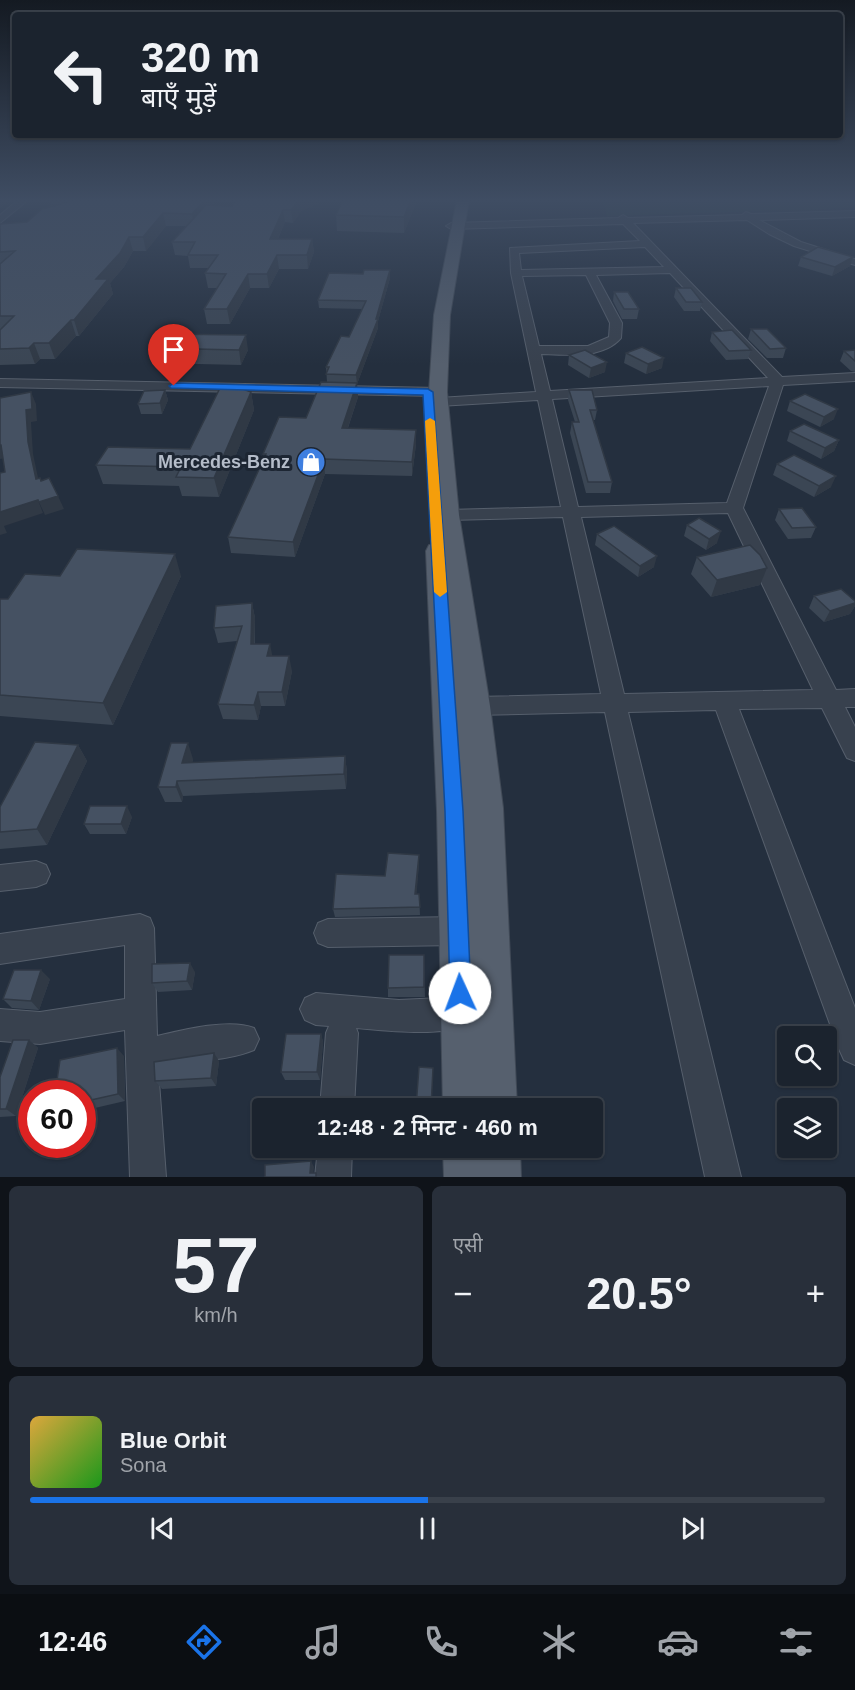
<!DOCTYPE html>
<html lang="hi">
<head>
<meta charset="utf-8">
<style>
  body { margin:0; font-family:Helvetica,"Noto Sans Devanagari",sans-serif; background:#282f3a; color:#f1f3f6; height:100vh; display:flex; flex-direction:column; font-size:22px; white-space:nowrap }
  * { box-sizing:border-box; margin:0 }
  p { font-size:20px; color:#a0a4aa }
  .icon { flex:none; width:33px; height:33px; fill:none; stroke:currentColor; stroke-width:2; stroke-linecap:round; stroke-linejoin:round }
  .map { position:relative; height:1177px; overflow:hidden }
  .sheet { display:flex; flex-direction:column; gap:9px; padding:9px; background:#0f1319; flex:1 }
  .sheet>* { flex:none }
  .hud { position:absolute; left:12px; top:12px; width:831px; height:126px; border-radius:6px; box-shadow:0 2px 4px #0004,0 0 0 2px #39404a; background:#1b232e; color:#f1f3f6; overflow:hidden }
  .fabs { position:absolute; left:777px; top:1026px; display:grid; gap:12px }
  .fabs a { display:grid; place-items:center; width:60px; height:60px; border-radius:6px; background:#1b232e; box-shadow:0 2px 4px #0004,0 0 0 2px #39404a; font-size:30px }
  .speed { position:absolute; left:18px; top:1080px; display:flex; gap:12px; font-size:30px; font-weight:700; text-align:center }
  .speed>* { display:grid; place-content:center; width:78px; height:78px; border-radius:50%; background:#1b232e; box-shadow:0 2px 4px #0004,0 0 0 2px #39404a; line-height:1 }
  .speed .limit { border:9px solid #d22; background:#fff; color:#111 }
  .pin { position:absolute; display:grid; place-items:center; width:51px; height:51px; color:#fff; margin:-62px -26px; border-radius:50% 50% 50% 0; rotate:-45deg; box-shadow:0 0 6px #0007 }
  .pin .icon { rotate:45deg }
  .me { position:absolute; width:66px; margin:-33px; rotate:358deg; stroke-linejoin:round; filter:drop-shadow(0 0 4px #0008) }
  .turn { display:flex; align-items:center; gap:21px; height:126px; padding:0 30px; font-size:27px }
  .turn .icon { width:78px; height:78px; stroke-width:2.5 }
  .turn b { display:block; font-size:42px; line-height:51px }
  .big { font-size:45px; font-weight:600; line-height:1.1 }
  .sheet .card { flex:1; display:flex; flex-direction:column; justify-content:center; gap:9px; min-width:0; padding:0 21px; border-radius:9px; background:#282f3a }
  .sheet .dial { align-items:center; gap:0 }
  .dial b { font-size:78px; line-height:1 }
  .song { display:flex; align-items:center; gap:18px }
  .cover { width:72px; height:72px; border-radius:9px; background:linear-gradient(135deg,hsl(40 70% 55%),hsl(120 70% 35%)) }
  .played { height:6px; border-radius:3px; background:linear-gradient(90deg,#1a73e8 50%,#39404a 50%) }
  .keys { display:flex; justify-content:space-around; direction:ltr }
  .heat { display:flex; justify-content:space-between; align-items:center; font-size:33px; direction:ltr }
  .sheet .tiles { flex:1; display:grid; gap:9px; grid-template-columns:1fr 1fr }
  .card:last-child { grid-column:span 2 }
  .trip { position:absolute; left:252px; top:1098px; width:351px; height:60px; border-radius:6px; background:#1b232e; box-shadow:0 2px 4px #0004,0 0 0 2px #39404a; font-weight:600; line-height:60px; text-align:center }
  .dock { display:flex; height:96px; justify-content:space-around; align-items:center; background:#0b0e12; color:#a0a4aa }
  .dock .icon { width:42px; height:42px }
  .dock .on { color:#1a73e8 }
  .dock b { font-size:27px; color:#f1f3f6 }
  .map>svg:first-child { display:block }
</style>
</head>
<body>
<div class="map">
<svg width="855" height="1177" viewBox="0 0 855 1177">
  <rect width="100%" height="100%" fill="#242f3e"/>
  <!-- green -->
  <path fill="#263c3f" d="M602 200H855V208L607 216Z"/>
  <g fill="none" stroke-linecap="round" stroke-linejoin="round">
    <!-- minor casing -->
    <g stroke="#565f6c" stroke-width="2">
      <path id="minor" d="M18 200H28L0 223V215Z
        M855 211V217L759 220 801 242 855 259V265L794 246 769 234 747 220 633 223 782 377 855 373V381L783 385 743 508 836 690 855 689V707H845L855 727V761L847 758 822 708 739 709 855 1008V1065L844 1060 839 1049 716 710 628 712 741 1177H705L605 712 475 715 467 712 464 706 467 700 475 697 601 694 563 517 448 520 442 519 439 515 442 511 448 510 561 507 538 400 439 406 432 402 439 398 536 392 511 273 510 248 640 241 623 224 451 229 446 226 451 223 618 218 623 215 628 218 742 215 746 212 751 214ZM645 247 664 267 521 270 519 253ZM670 273 768 378 550 391 541 354C567 355 603 359 621 338L622 323 596 275ZM586 275 610 323 609 337 588 346H539L522 276ZM769 386 727 503 578 507 552 399ZM728 513 813 690 624 694 581 517Z
        M0 379 438 388 445 392 438 396 0 387Z
        M36 861 46 865 50 874 46 883 36 887 0 891V865Z
        M140 914 150 918 154 928 157 1036C182 1030 230 1018 254 1028L259 1039 254 1050C225 1062 189 1060 158 1068L166 1177H130L125 1030 40 1044 0 1041V1009L40 1012 125 999V945L0 964V934Z
        M458 917 468 921 472 931 468 941 458 945 328 947 318 943 314 933 318 923 328 919Z
        M316 993 399 1000 461 997 472 1002 477 1013 472 1024C440 1037 390 1031 356 1028L358 1033 354 1108H320L326 1033 329 1026 316 1025 305 1020 300 1009 305 998Z
        M318 1148H352L351 1177H315Z"/>
    </g>
    <!-- major casing -->
    <g stroke="#414a57" stroke-width="2">
      <path id="major" d="M457 200H469L450 315 447 392 459 515 490 706 503 808 517 1108H443L437 811 426 551 429 545 440 544 429 392 434 315Z
        M443 1148H520L521 1177H444Z"/>
    </g>
    <!-- minor -->
    <use href="#minor" fill="#38414e" fill-rule="evenodd"/>
    <!-- major -->
    <use href="#major" fill="#56606e" fill-rule="evenodd"/>
  </g>
  <!-- wall -->
  <path fill="#3b4654" d="M49 200H216L212 206H232L237 200H318L319 203 301 211 293 223 285 222 278 239H312L314 252 308 269H279L269 288H250L230 324H207L204 309 217 288H208L205 273 209 268H190L188 256 175 255 172 242 187 226H166L146 251H133L124 267 110 283 113 294 79 336H76L55 359H40L35 364 0 365V224L27 222 51 207Z
    M417 200 404 233 337 231 336 215Z
    M801 257H853L850 266 832 276 798 266Z
    M390 278 378 321V328L357 384 358 397 348 428 416 444 412 476 325 474 295 557 231 553 228 537 264 459 263 454 306 418 327 382 326 367 349 337 362 309 319 308 318 300Z
    M676 288 702 302 700 311H684L674 297Z
    M614 292 639 309 637 319H622L613 301Z
    M751 329 786 348 783 358H767L748 339Z
    M712 332 751 350 748 359 726 360 710 341Z
    M152 348 248 350 241 365 156 363Z
    M855 350V372L851 371 840 361 844 351Z
    M626 353 662 368 646 374 624 363Z
    M569 355 605 372 589 378 568 365Z
    M165 390 168 400 162 414H141L138 404Z
    M569 390 597 410 595 420H593L612 482 610 493H586L570 433 572 422H575L568 400Z
    M251 392 254 410 219 497 182 496 179 486 103 484 96 465 190 449Z
    M790 401 834 419 820 427 787 411Z
    M790 431 839 440 834 451 821 459 787 441Z
    M777 464 831 487 814 497 773 475Z
    M779 509 816 527 811 538 788 539 775 520Z
    M687 525 717 543 706 550 684 536Z
    M597 534 654 567 638 577 595 545Z
    M697 557 760 585 711 597 691 574Z
    M60 576H181L113 725 0 716V599H8Z
    M814 596 855 601V606L850 614 824 622 809 608Z
    M252 603 255 618V644L292 671 285 706H261L258 720 223 719 218 704 237 641 218 643 214 628Z
    M78 745 87 761 47 845 0 849V807Z
    M345 756 347 772 346 789 183 796 182 802H165L158 787 193 759 192 763Z
    M132 817 126 834H90L84 824Z
    M419 864 416 894H419L420 915 335 917 333 909 385 876Z
    M424 955 425 997H388V988Z
    M195 972 192 990 158 992 152 983Z
    M50 979 39 1010 12 1008 3 999Z
    M321 1034 323 1042 320 1080H285L281 1072Z
    M29 1040 38 1048 16 1116 0 1117V1077Z
    M124 1056 125 1101 82 1111V1094Z
    M219 1061 216 1086 162 1089 155 1081Z"/>
  <!-- shaded-wall -->
  <path fill="#303945" d="M0 200H10L0 208Z
    M204 200H216L195 227 192 214Z
    M299 200H318L319 203 301 211 293 223 291 210Z
    M411 200H417L404 233V217Z
    M283 210 285 222 272 252 270 239Z
    M163 213 166 226 146 251 143 237Z
    M129 237 133 251 124 267 110 283 113 294 79 336 74 320 96 279Z
    M312 239 314 252 308 269 307 255Z
    M277 255 279 269 269 288 267 274Z
    M853 257 850 266 832 276 835 267Z
    M390 270V278L378 321V328L357 384 356 375 376 319Z
    M248 274 250 288 230 324 227 309Z
    M71 320 76 336 55 359 49 343Z
    M246 335 248 350 241 365 239 350Z
    M34 343 40 359 35 364 29 348Z
    M664 358 662 368 646 374 648 364Z
    M607 362 605 372 589 378 591 368Z
    M357 383 358 397 343 442 342 428Z
    M165 390 168 400 162 414 160 403Z
    M31 392 36 404 37 421 31 422 33 454 41 492 36 479 28 442 26 410Z
    M251 392 254 410 219 497 214 478Z
    M838 409 834 419 820 427 824 417Z
    M416 430V444L412 476V462Z
    M839 440 834 451 821 459 825 448Z
    M0 445H1L7 458 0 459Z
    M324 459 325 474 295 557 293 542Z
    M836 476 831 487 814 497 819 486Z
    M58 496 64 509 45 515 39 502Z
    M38 500 43 513 4 526 7 533 0 535V512Z
    M721 531 717 543 706 550 709 539Z
    M175 554 181 576 113 725 103 703Z
    M657 556 654 567 638 577 640 566Z
    M767 568 760 585 711 597 717 580Z
    M252 603 255 618 254 659 251 644Z
    M855 603V606L850 614 824 622 830 611Z
    M270 644 273 659 267 656Z
    M289 656 292 671 285 706 282 692Z
    M258 692 261 706 258 720 254 705Z
    M188 743 193 759 188 778 182 763Z
    M78 745 87 761 47 845 37 829Z
    M345 756 347 772 346 789 344 774Z
    M177 781 183 796 182 802 176 787Z
    M127 806 132 817 126 834 121 824Z
    M419 855V864L416 902 415 894Z
    M190 963 195 972 192 990 187 981Z
    M41 970 50 979 39 1010 31 1001Z
    M321 1034 323 1042 320 1080 317 1072Z
    M29 1040 38 1048 16 1116 6 1109Z
    M117 1048 124 1056 125 1101 118 1094Z
    M214 1053 219 1061 216 1086 211 1078Z
    M311 1161 314 1167 313 1177 310 1173Z"/>
  <!-- building -->
  <path fill="#455162" stroke="#303945" stroke-width="1.5" d="M75 200H204L192 214 163 213 143 237H129L120 253 96 279H108L74 320H71L49 343H34L29 348 0 349V330L14 316H0V264L15 251 0 252V224L27 222 42 209Z
    M237 200H299L291 210H283L270 239H312L307 255H277L267 274H248L227 309H204L226 274 205 273 218 255H188L195 242H172L206 205 232 206Z
    M343 200H411L404 217 336 215Z
    M818 247 853 257 835 267 801 257Z
    M364 270H390L376 319H378L356 375 326 374 329 367H326L341 336 349 337 366 301 318 300 329 273 363 274Z
    M676 288H691L702 302H686Z
    M614 292H628L639 309H624Z
    M751 329H767L786 348 770 349Z
    M732 330 751 350 729 351 712 332Z
    M162 334 246 335 239 350 152 348Z
    M642 347 664 358 648 364 626 353Z
    M585 350 607 362 591 368 569 355Z
    M855 350V361L844 351Z
    M321 382 357 383 342 428 416 430 412 462 324 459 293 542 228 537 266 454H263L279 417 306 418Z
    M221 386H235L251 392 214 478 176 477 181 467 96 465 108 447 190 449Z
    M165 390 160 403 138 404 144 391Z
    M569 390H592L597 410H590L612 482H588L572 422H579Z
    M31 392 32 409 26 410 28 442 36 479 40 478 41 481 49 478 58 496 39 502 38 500 0 512V473L5 472 1 445H0V398Z
    M805 394 838 409 824 417 790 401Z
    M804 424 839 440 825 448 790 431Z
    M794 455 836 476 819 486 777 464Z
    M802 508 816 527 792 528 779 509Z
    M699 518 721 531 709 539 687 525Z
    M614 526 657 556 640 566 597 534Z
    M750 545 760 555 767 568 717 580 697 557Z
    M77 549 175 554 103 703 0 695V599H8L25 574 60 576Z
    M841 589 855 601V603L830 611 814 596Z
    M252 603 251 644H270L267 656H289L282 692H258L254 705 218 704 242 626 214 628 216 606Z
    M35 742 78 745 37 829 0 832V807Z
    M171 743H188L182 763 345 756 344 774 177 781 176 787H158Z
    M90 806H127L121 824H84Z
    M388 853 419 855 415 894H419L420 907 333 909 336 874 385 876Z
    M389 955H424V987L388 988Z
    M190 963 187 981 152 983V964Z
    M14 970H41L31 1001 3 999Z
    M286 1034H321L317 1072H281Z
    M13 1040H29L6 1109H0V1077Z
    M117 1048 118 1094 82 1102V1094H55L60 1060Z
    M214 1053 211 1078 155 1081 154 1062Z
    M419 1067 433 1068 431 1108H416Z
    M311 1161 310 1173H316V1177H265V1165Z"/>
  <!-- sky -->
  <linearGradient id="sky" x2="0" y2="1"><stop stop-color="#141a22"/><stop offset="0.55" stop-color="#3f4d63"/><stop offset="1" stop-color="#3f4d63" stop-opacity="0"/></linearGradient>
  <rect width="855" height="365" fill="url(#sky)"/>
  <!-- route -->
  <path fill="#1a73e8" stroke="#114b97" stroke-width="1.5" d="M174 383 428 389 433 392 463 811 471 993 468 1000 460 1004 453 1000 450 993 445 811 423 395 171 388 169 386Z"/>
  <!-- slow -->
  <path fill="#f59e0b" d="M430 418 435 421 447 592 440 597 434 592 425 421Z"/>
  <!-- icons -->
  <defs>
    <g id="shop-disc" transform="scale(1.5)"><circle r="9.5" fill="#3f7fe0" stroke="#1d2633"/><path d="M-5-2.5h2.3a2.7 3.5 0 0 1 5.4 0H5L5.5 6h-11ZM-1.5-2.5h3a1.5 2.3 0 0 0-3 0Z" fill="#fff"/></g>
  </defs>
  <g fill-rule="evenodd">
    <use href="#shop-disc" x="311" y="462"/>
  </g>
  <g text-anchor="middle" stroke-width="6" stroke-linejoin="round" paint-order="stroke">
    <!-- poi labels -->
    <g font-size="18" font-weight="bold" fill="#b4bcc9" stroke="#1d2633" text-anchor="end">
      <text x="290" y="468">Mercedes-Benz</text>
    </g>
  </g>
</svg>
<div class="fabs">
<a><svg class="icon" aria-label="search" viewBox="0 0 24 24"><circle cx="10" cy="10" r="6"/><path d="M15 15l6 6"/></svg></a>
<a><svg class="icon" aria-label="layers" viewBox="0 0 24 24"><path d="M12 4l9 5-9 5-9-5zM3 14l9 5 9-5"/></svg></a>
</div>
<div class="speed"><div class="limit">60</div></div>
<div class="pin" style="left:174px;top:386px;background:#d93025"><svg class="icon" aria-label="arrive" viewBox="0 0 24 24"><path d="M6 21V4h12l-3 4 3 4H6"/></svg></div>
<svg class="me" style="left:460px;top:993px" viewBox="-20 -20 40 40"><circle r="19" fill="#fff"/><path d="M0-13L10 11 0 6-10 11z" fill="#1a73e8"/></svg>
<div class="trip">12:48 · 2 मिनट · 460 m</div>
<div class="hud">
<div class="turn"><svg class="icon" aria-label="left" viewBox="0 0 24 24"><path d="M17 20v-9H6M10 6l-5 5 5 5"/></svg><div><b>320 m</b>बाएँ मुड़ें</div></div>
</div>
</div>
<section class="sheet">
<div class="tiles">
<div class="card dial"><b>57</b><p>km/h</p></div>
<div class="card"><p>एसी</p>
<div class="heat"><a>−</a><b class="big">20.5°</b><a>+</a></div>
</div>
<div class="card">
<div class="song"><i class="cover"></i><div><b>Blue Orbit</b><p>Sona</p></div></div>
<div class="played"></div>
<div class="keys"><svg class="icon" aria-label="previous" viewBox="0 0 24 24"><path d="M18 5L8 12l10 7zM5 5v14"/></svg><svg class="icon" aria-label="pause" viewBox="0 0 24 24"><path d="M8 5v14M16 5v14"/></svg><svg class="icon" aria-label="next" viewBox="0 0 24 24"><path d="M6 5l10 7-10 7zM19 5v14"/></svg></div>
</div>
</div>
</section>
<nav class="dock">
<b>12:46</b>
<svg class="icon on" aria-label="directions" viewBox="0 0 24 24"><path d="M12 3l9 9-9 9-9-9zM9 14v-3h6M13 9l2 2-2 2"/></svg>
<svg class="icon" aria-label="music" viewBox="0 0 24 24"><path d="M9 18V5l10-2v13"/><circle cx="6" cy="18" r="3"/><circle cx="16" cy="16" r="3"/></svg>
<svg class="icon" aria-label="phone" viewBox="0 0 24 24"><path d="M5 4h4l2 5-3 2q2 4 5 5l2-3 5 2v4C11 20 4 13 5 4z"/></svg>
<svg class="icon" aria-label="climate" viewBox="0 0 24 24"><path d="M12 3v18M4 7l16 10M4 17L20 7"/></svg>
<svg class="icon" aria-label="car" viewBox="0 0 24 24"><path d="M5 17H2v-5l4-1 3-4h7l3 4 3 1v5h-3M9 17h6M6 11h13"/><circle cx="7" cy="17" r="2"/><circle cx="17" cy="17" r="2"/></svg>
<svg class="icon" aria-label="filters" viewBox="0 0 24 24"><path d="M4 7h16M4 17h16"/><circle cx="9" cy="7" r="2"/><circle cx="15" cy="17" r="2"/></svg>
</nav>
</body>
</html>
